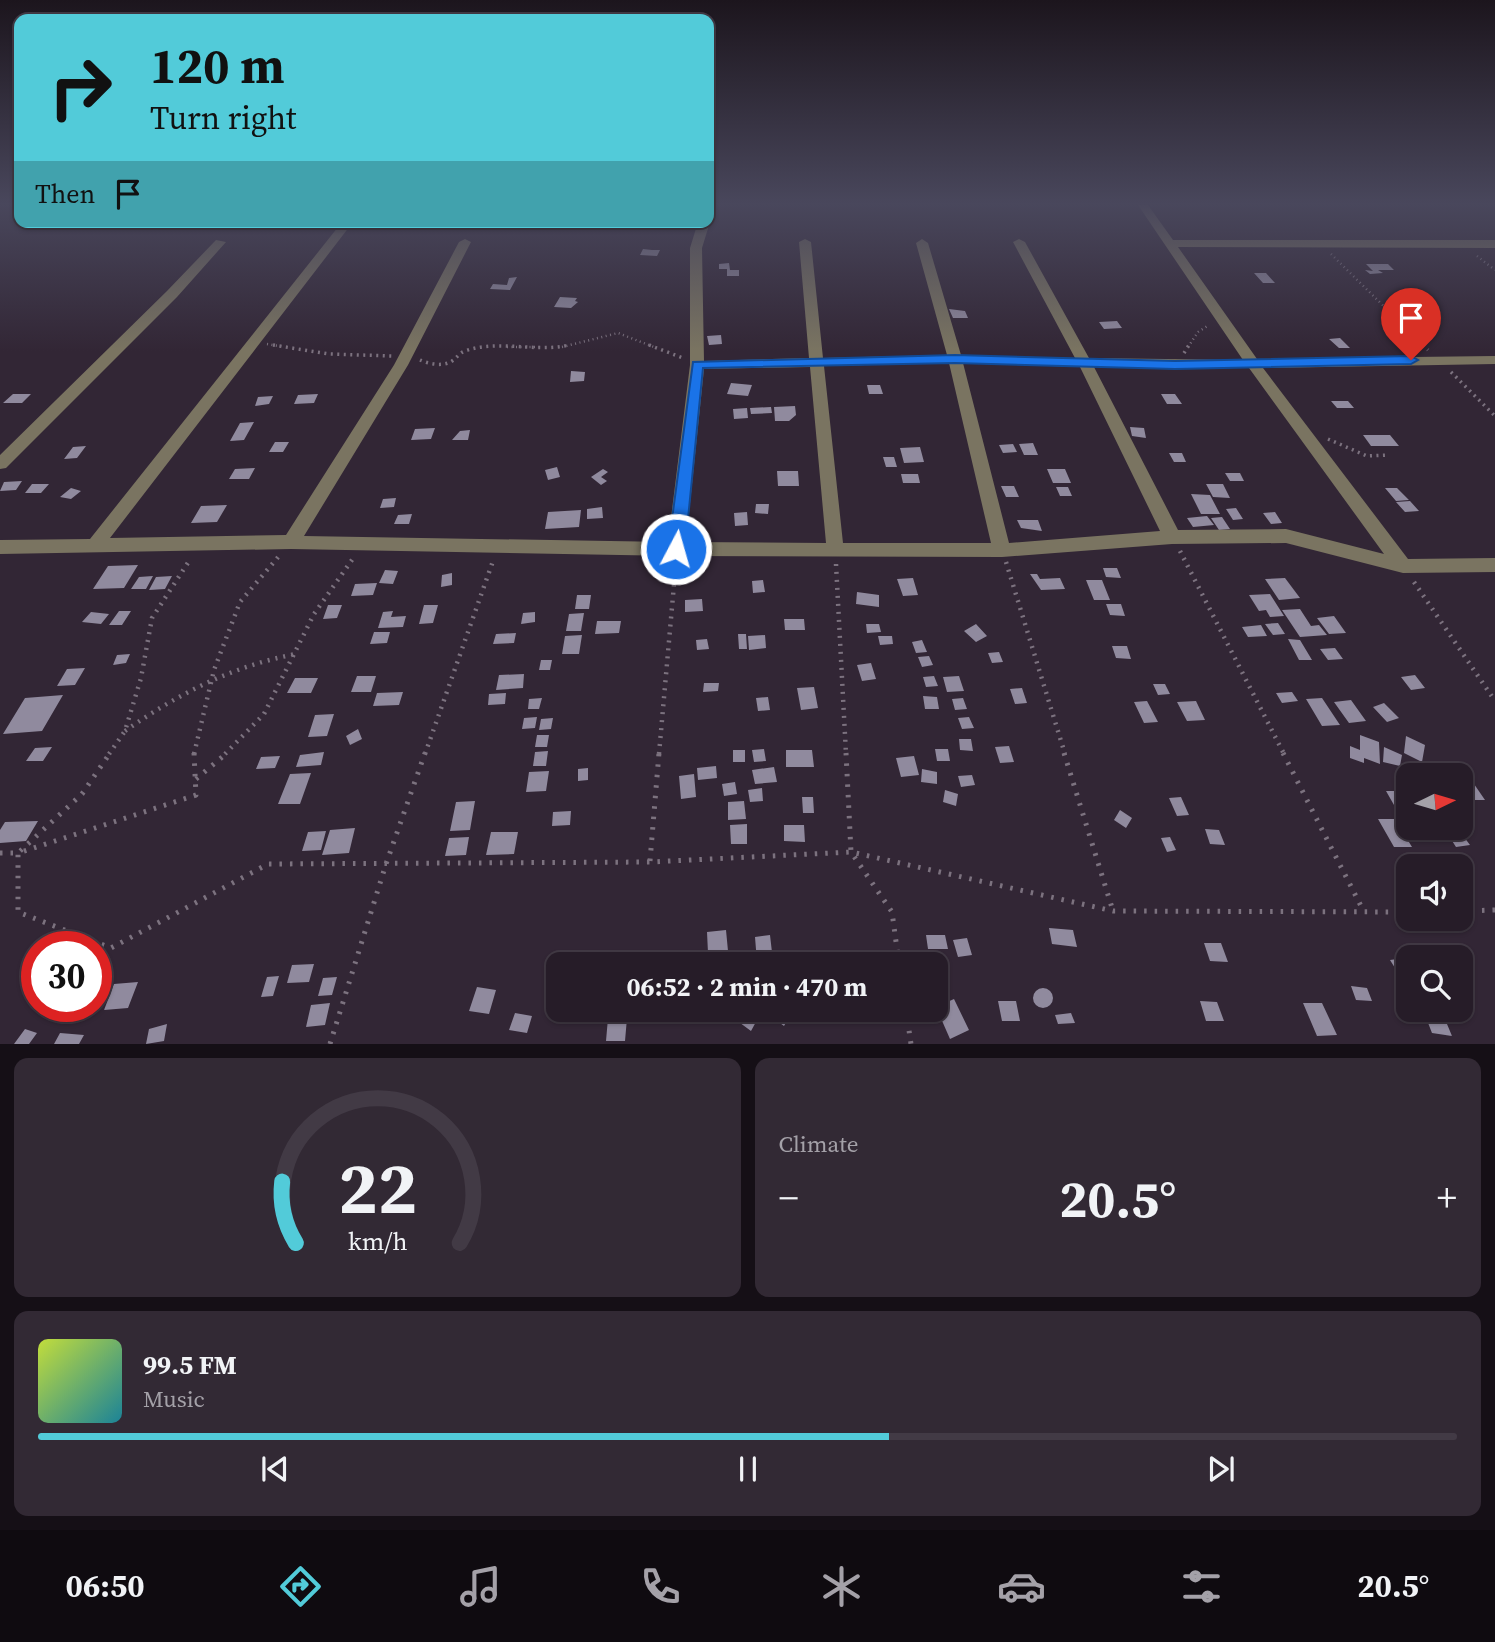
<!DOCTYPE html>
<html lang="en">
<head>
<meta charset="utf-8">
<style>
  body { margin:0; font-family:"Source Serif 4",serif; background:#322934; color:#f1f3f6; height:100vh; display:flex; flex-direction:column; font-size:26px; white-space:nowrap }
  * { box-sizing:border-box; margin:0 }
  p { font-size:23px; color:#a4a1a8 }
  .icon { flex:none; width:38px; height:38px; fill:none; stroke:currentColor; stroke-width:2; stroke-linecap:round; stroke-linejoin:round }
  .map { position:relative; height:1044px; overflow:hidden }
  .details { display:flex; flex-direction:column; gap:14px; padding:14px; background:#150f16; flex:1 }
  .details>* { flex:none }
  .guide { position:absolute; left:14px; top:14px; width:700px; height:214px; border-radius:14px; box-shadow:0 2px 5px #0004,0 0 0 2px #423a45; background:#52cbd9; color:#111; overflow:hidden }
  .needle { width:46px; rotate:85deg }
  .controls { position:absolute; left:1396px; top:763px; display:grid; gap:14px }
  .controls a { display:grid; place-items:center; width:77px; height:77px; border-radius:14px; background:#261c28; box-shadow:0 2px 5px #0004,0 0 0 2px #423a45; font-size:35px }
  .speed { position:absolute; left:21px; top:931px; display:flex; gap:14px; font-size:35px; font-weight:700; text-align:center }
  .speed>* { display:grid; place-content:center; width:91px; height:91px; border-radius:50%; background:#261c28; box-shadow:0 2px 5px #0004,0 0 0 2px #423a45; line-height:1 }
  .speed .limit { border:10px solid #d22; background:#fff; color:#111 }
  .pin { position:absolute; display:grid; place-items:center; width:60px; height:60px; color:#fff; margin:-72px -30px; border-radius:50% 50% 50% 0; rotate:-45deg; box-shadow:0 0 7px #0007 }
  .pin .icon { rotate:45deg }
  .me { position:absolute; width:77px; margin:-38px; rotate:6deg; stroke-linejoin:round; filter:drop-shadow(0 0 5px #0008) }
  .turn { display:flex; align-items:center; gap:24px; height:147px; padding:0 21px; font-size:32px }
  .turn .icon { width:91px; height:91px; stroke-width:2.5 }
  .turn b { display:block; font-size:49px; line-height:60px }
  .then { display:flex; align-items:center; height:66px; padding:0 21px; background:#0003; gap:14px; font-size:26px }
  .big { font-size:52px; font-weight:700; line-height:1.1 }
  .details .widget { flex:1; display:flex; flex-direction:column; justify-content:center; gap:10px; min-width:0; padding:0 24px; border-radius:14px; background:#322934 }
  .details .dial { align-items:center; gap:0 }
  .dial svg { height:182px; overflow:visible; fill:none; stroke:#423a45; stroke-width:7; stroke-linecap:round; text-anchor:middle }
  .dial text { fill:#f1f3f6; stroke:none }
  .song { display:flex; align-items:center; gap:21px }
  .cover { width:84px; height:84px; border-radius:10px; background:linear-gradient(135deg,hsl(70 70% 55%),hsl(190 70% 35%)) }
  .played { height:7px; border-radius:4px; background:linear-gradient(90deg,#52cbd9 60%,#423a45 60%) }
  .keys { display:flex; justify-content:space-around; direction:ltr }
  .heat { display:flex; justify-content:space-between; align-items:center; font-size:38px; direction:ltr }
  .details .tiles { flex:1; display:grid; gap:14px; grid-template-columns:1fr 1fr }
  .widget:last-child { grid-column:span 2 }
  .trip { position:absolute; left:546px; top:952px; width:402px; height:70px; border-radius:14px; background:#261c28; box-shadow:0 2px 5px #0004,0 0 0 2px #423a45; font-weight:700; line-height:70px; text-align:center }
  .tabs { display:flex; height:112px; justify-content:space-around; align-items:center; background:#0f0b10; color:#a4a1a8 }
  .tabs .icon { width:49px; height:49px }
  .tabs .on { color:#52cbd9 }
  .tabs b { font-size:32px; color:#f1f3f6 }
  .map>svg:first-child { display:block }
</style>
</head>
<body>
<div class="map">
<svg width="1495" height="1044" viewBox="0 0 1495 1044">
  <rect width="100%" height="100%" fill="#322635"/>
  <!-- building -->
  <path fill="#908a9e" d="M643 249 652 250H660L657 256 640 255Z
    M729 263 730 270H739V276H727V269H719V264Z
    M1366 264H1388L1394 270H1378L1383 273 1370 274 1365 270 1373 271Z
    M1254 273H1266L1275 283H1263Z
    M517 277 510 290 490 289 493 284 507 285 509 278Z
    M560 297 577 298 575 301 578 302 571 308 554 307Z
    M949 309 965 311 968 318H953Z
    M1117 321 1122 328 1104 329 1099 322Z
    M721 335 722 344 709 345 707 336Z
    M1340 338 1350 348H1339L1329 339Z
    M571 371 585 372 584 381 570 382Z
    M731 383 752 385 748 396 727 394Z
    M867 385H880L883 394H869Z
    M13 394H31L22 403H3Z
    M318 394 314 403 294 404 298 395Z
    M1161 394H1175L1182 404H1167Z
    M273 396 269 404 255 406 258 397Z
    M1331 401H1348L1354 408H1337Z
    M795 406 796 415 789 421H775L774 407Z
    M771 407 772 413 751 414 750 408Z
    M747 408 748 418 734 419 733 409Z
    M254 422 244 440 230 441 240 423Z
    M1130 427 1144 428 1146 438 1132 436Z
    M435 428 431 439 411 440 415 429Z
    M470 430 468 440H452L460 431Z
    M1363 435H1390L1399 446H1371Z
    M275 442H289L283 452H269Z
    M1033 443 1038 455H1024L1019 444Z
    M1013 444 1017 452 1003 453 999 445Z
    M86 446 77 458 64 459 73 447Z
    M920 447 924 462 904 463 900 448Z
    M1169 453H1182L1186 462H1174Z
    M883 457H894L897 467H886Z
    M557 467 560 477 548 480 545 470Z
    M255 468 249 479H229L235 469Z
    M603 469 608 472 601 477 607 481 601 485 591 477Z
    M1047 469H1065L1071 483H1053Z
    M777 471H798L799 486H778Z
    M1225 473H1240L1244 481H1230Z
    M901 474H918L920 483H903Z
    M22 481 16 490 0 491 4 482Z
    M32 484H49L41 493H25Z
    M1206 484H1223L1230 498 1213 497Z
    M1001 486H1014L1019 497H1006Z
    M1056 487H1068L1072 496H1060Z
    M71 488 81 491 71 499 60 497Z
    M1385 488H1397L1409 500 1396 501Z
    M1191 494 1210 495 1220 514H1201Z
    M396 498 394 507 380 508 383 499Z
    M1410 501 1419 511 1405 512 1396 502Z
    M756 504H769L768 514 755 513Z
    M227 505 217 522 191 523 201 506Z
    M602 507 603 518 587 519V509Z
    M1236 508 1243 519 1233 520 1226 509Z
    M581 510 579 527 545 529 548 512Z
    M747 512 748 525 735 526 734 513Z
    M1275 512 1282 523 1271 524 1263 513Z
    M412 514 409 524H394L398 515Z
    M1207 516 1214 525 1193 527 1187 518Z
    M1222 517 1230 529 1219 530 1211 518Z
    M1017 520H1038L1042 531 1021 528Z
    M138 565 124 588 93 589 108 566Z
    M1103 568H1117L1121 578 1106 577Z
    M385 570 398 571 393 584 379 583Z
    M452 573V585L441 587 442 575Z
    M1030 574H1037L1040 579 1060 578 1065 589 1041 590Z
    M153 576 146 589H131L139 577Z
    M172 576 165 589 149 590 156 577Z
    M913 578 918 595 903 596 897 579Z
    M1285 578 1300 598 1279 600 1265 579Z
    M763 580 765 592 753 593 752 581Z
    M1086 580H1102L1110 600H1094Z
    M377 583 373 595 351 596 355 584Z
    M857 592 879 595V607L856 604Z
    M1270 594 1284 616 1270 617 1266 610 1259 611 1249 595Z
    M577 595H591L589 609H575Z
    M702 599 703 611 685 612V600Z
    M1106 604H1121L1125 616 1110 615Z
    M328 605H342L337 618 323 619Z
    M424 605H438L433 623 419 624Z
    M1300 609 1311 626 1319 625 1327 635 1300 637 1282 610Z
    M119 611H131L122 625H109Z
    M393 611 391 617 406 616 403 627 378 628 383 612Z
    M91 612 109 614 101 624 82 622Z
    M535 612V622L521 624 523 613Z
    M584 613 581 631H566L569 614Z
    M1334 616 1346 633 1329 634 1317 618Z
    M784 619H804L805 630H785Z
    M597 621H621L619 633 595 634Z
    M1278 623 1285 634 1273 635 1265 624Z
    M866 624H879L881 632 867 633Z
    M976 624 987 636 976 642 964 631Z
    M1261 625 1267 636 1248 637 1242 627Z
    M374 632H390L387 643 370 644Z
    M516 633 514 643 493 644 496 634Z
    M738 634H746L747 649H739Z
    M582 635 579 654H562L565 636Z
    M765 635 766 648 749 650 748 636Z
    M878 636H892L893 644 880 645Z
    M707 639 709 649 697 650 696 640Z
    M1288 639 1300 640 1312 660H1299Z
    M922 640 927 652 916 653 912 642Z
    M1112 646H1127L1131 659 1116 658Z
    M1335 648 1343 659 1328 660 1320 649Z
    M999 652 1003 662 992 663 988 653Z
    M130 654 126 663 113 665 117 655Z
    M929 656 933 665 922 667 918 657Z
    M541 660H552L550 670H539Z
    M871 663 876 679 862 681 857 665Z
    M85 668 75 685 57 686 67 669Z
    M524 674 523 688 496 690 499 675Z
    M1415 675 1425 688 1411 690 1401 677Z
    M357 676H376L371 692H351Z
    M934 676 938 686 926 687 923 677Z
    M959 676 964 691 947 692 943 677Z
    M295 678H318L311 693H287Z
    M704 683H719L718 691 703 692Z
    M1153 684H1165L1170 694 1158 695Z
    M814 687 818 708 801 710 797 688Z
    M1022 688 1027 703 1015 704 1010 689Z
    M403 692 399 705 373 706 377 693Z
    M1292 692 1298 701 1282 703 1276 693Z
    M506 693 505 704 488 705 489 694Z
    M63 695 42 731 3 734 25 698Z
    M923 696 937 697 939 709H925Z
    M768 697 770 710 758 711 756 698Z
    M542 698 539 709H528L529 699Z
    M963 698 967 709 955 710 952 699Z
    M1322 698 1340 725 1322 726 1306 699Z
    M1351 700 1366 721 1349 723 1334 702Z
    M1147 701 1158 722 1144 723 1134 702Z
    M1196 701 1205 720 1187 721 1177 702Z
    M1384 703 1399 718 1387 722 1373 707Z
    M334 714 327 736 308 737 315 715Z
    M537 717 535 728 522 729 524 718Z
    M969 717 974 728 962 729 958 718Z
    M553 718 551 729 539 730 541 719Z
    M358 729 362 739 350 745 346 736Z
    M537 735H549L547 747H535Z
    M1360 735 1379 742 1380 764 1364 758V763L1350 758V746L1360 750Z
    M1406 736 1425 745 1422 762 1404 753Z
    M959 739H971L973 751 960 750Z
    M1009 746 1014 762 1000 763 995 747Z
    M52 747 43 761H26L35 748Z
    M1384 747 1402 755 1400 766 1383 762Z
    M764 749 766 761 754 762 752 750Z
    M935 749H948L950 761H937Z
    M733 750H745V762H733Z
    M786 750H812L814 767H786Z
    M548 751 546 766H533L535 752Z
    M324 752 321 765 296 767 300 755Z
    M280 756 275 768 256 769 261 757Z
    M914 756 919 775 901 777 896 758Z
    M716 766 717 778 698 780 697 768Z
    M774 767 777 782 755 784 752 770Z
    M588 768V780L578 781V769Z
    M922 769 937 772V784L921 782Z
    M549 771 546 791 526 792 529 772Z
    M311 773 300 804H278L290 774Z
    M694 774 696 797 681 799 679 776Z
    M972 775 975 785 961 787 958 776Z
    M735 782 737 794 724 796 722 784Z
    M1461 784H1474L1485 800H1470Z
    M762 788 763 801 750 802 748 790Z
    M945 790 958 794 956 806 943 802Z
    M1386 791H1405L1409 797V812H1398Z
    M802 797H813L814 813H803Z
    M1181 797 1189 815 1177 816 1169 798Z
    M475 801 470 830 450 831 456 802Z
    M744 801 746 819 728 820V802Z
    M1120 810 1132 818 1126 828 1114 820Z
    M571 811 570 825 552 826 553 812Z
    M1378 819H1395L1412 847H1394Z
    M38 821 26 841 0 843V830L5 822Z
    M747 824V844H731L730 825Z
    M784 825H804L805 842 784 841Z
    M355 828 349 853 322 855 330 830Z
    M1205 829 1219 830 1225 845 1210 844Z
    M1458 829 1470 845 1456 847 1445 830Z
    M326 831 321 850 302 851 308 832Z
    M491 832H518L514 854 486 855Z
    M469 837 466 855 445 856 449 838Z
    M1170 837 1176 850 1167 852 1161 838Z
    M1049 928 1073 930 1077 947 1052 944Z
    M726 930 728 951 708 953 707 932Z
    M770 935 773 961 757 962 755 937Z
    M926 935H945L948 949H928Z
    M967 938 972 955 958 957 953 940Z
    M1204 943H1221L1228 962 1210 961Z
    M784 956 790 958 794 964H775Z
    M1405 958 1409 975 1400 976 1390 960Z
    M314 964 309 982 287 983 292 965Z
    M279 976 273 996 261 997 267 977Z
    M337 977 332 995 318 996 323 978Z
    M138 982 128 1008 104 1010 114 984Z
    M1351 986 1367 988 1372 1001 1356 1000Z
    M477 987 496 990 489 1014 469 1011Z
    M1033 998a10 10 0 1 1 20 0a10 10 0 1 1-20 0Z
    M954 999 969 1030 950 1039 936 1007Z
    M998 1001H1016L1020 1021H1002Z
    M1200 1001 1217 1002 1224 1021H1206Z
    M330 1003 325 1025 306 1027 311 1005Z
    M1303 1003H1322L1337 1035 1317 1036Z
    M735 1010 762 1011 751 1031 732 1017Z
    M767 1010H793L784 1026 765 1012Z
    M1423 1010 1442 1012 1452 1036 1432 1033Z
    M515 1013 532 1016 527 1033 509 1030Z
    M1071 1013 1075 1023 1058 1024 1055 1015Z
    M608 1018H627L625 1041H606Z
    M167 1024 164 1041 146 1044 149 1029Z
    M25 1029 37 1033 29 1044H14Z
    M60 1033 84 1035 79 1044H54Z"/>
  <g fill="none" stroke-linecap="round" stroke-linejoin="round">
    <!-- path-far3 -->
    <path stroke="#7c727f" stroke-width="2.5" stroke-dasharray="1 3.5" stroke-linecap="butt" d="M1331 254 1425 347
      M1477 256 1495 270
      M267 344 284 347
      M507 347H543
      M562 347 618 333 654 347
      M1188 347 1198 332 1209 325"/>
    <!-- path-far2 -->
    <path stroke="#7c727f" stroke-width="3.5" stroke-dasharray="2 4.5" stroke-linecap="butt" d="M273 345 329 354 392 356
      M649 345 683 358
      M1423 345 1428 350
      M1184 353 1189 345
      M420 360C429 364 443 367 452 361 457 358 459 353 465 351 498 339 536 353 569 345
      M1451 372 1495 416
      M1328 439 1367 456 1388 455"/>
    <!-- path-far1 -->
    <path stroke="#7c727f" stroke-width="4.5" stroke-dasharray="2 6" stroke-linecap="butt" d="M1180 551 1284 754
      M1006 562 1065 754
      M836 564 846 754
      M1414 582 1495 701
      M125 731C178 694 232 666 296 654
      M109 754 125 731 141 678 152 618 191 558
      M194 754 214 670 240 602 279 556
      M225 754 264 714 314 614 354 557
      M425 754 493 561
      M659 754 676 562"/>
    <!-- path -->
    <path stroke="#7c727f" stroke-width="5" stroke-dasharray="2.5 8" stroke-linecap="butt" d="M194 753 196 795 18 853V912L111 948 268 864 650 862 851 852 1113 911 1409 912
      M846 753 851 852 892 912 899 964
      M1064 753 1113 911
      M1283 753 1364 912
      M196 779 227 753
      M0 853H18L82 794 110 753
      M650 861 659 753
      M1461 911 1495 910
      M906 1010 911 1044
      M330 1044 386 864 425 753"/>
    <!-- minor -->
    <path fill="#7a7461" fill-rule="evenodd" d="M1138 205H1148L1173 240H1495V248L1178 247 1257 359 1495 356V364L1263 368 1408 559 1495 558V572L1403 573 1286 543 1172 544 1002 557 676 556 291 549 0 554V540L90 539 342 222H353L110 538 286 535 394 365 459 242 465 239 471 242 408 365 304 536 668 542 690 365V248L698 222H710L702 248 704 361 809 358 799 242 805 239 811 242 823 358 947 355 916 243 922 239 928 243 961 355 1075 358 1013 242 1019 239 1025 242 1089 358 1243 360ZM949 363 991 543H843L824 366ZM963 363 1080 367 1160 531 1009 543ZM810 367 826 543 686 542 704 369ZM1094 367 1249 368 1384 554 1286 529 1178 530Z
      M216 240 226 242 177 297 6 468 0 469V455L167 291Z"/>
  </g>
  <!-- sky -->
  <linearGradient id="sky" x2="0" y2="1"><stop stop-color="#1c151d"/><stop offset="0.58" stop-color="#49475c"/><stop offset="1" stop-color="#49475c" stop-opacity="0"/></linearGradient>
  <rect width="1495" height="351" fill="url(#sky)"/>
  <!-- route -->
  <path fill="#1a73e8" stroke="#114b97" stroke-width="2" d="M955 355 1175 361 1411 356 1418 360 1411 364 1175 369 955 363 703 368 685 549 682 554H671L668 549 693 362Z"/>
</svg>
<div class="controls">
<a><svg class="needle" viewBox="-14 -14 28 28"><path d="M0-13l5 13h-10z" fill="#e53935"/><path d="M0 13l5-13h-10z" fill="#a4a1a8"/></svg></a>
<a><svg class="icon" aria-label="sound" viewBox="0 0 24 24"><path d="M4 9h4l5-4v14l-5-4H4zM17 9q2 3 0 6"/></svg></a>
<a><svg class="icon" aria-label="search" viewBox="0 0 24 24"><circle cx="10" cy="10" r="6"/><path d="M15 15l6 6"/></svg></a>
</div>
<div class="speed"><div class="limit">30</div></div>
<div class="pin" style="left:1411px;top:360px;background:#d93025"><svg class="icon" aria-label="arrive" viewBox="0 0 24 24"><path d="M6 21V4h12l-3 4 3 4H6"/></svg></div>
<svg class="me" style="left:676px;top:549px" viewBox="-20 -20 40 40"><circle r="17" fill="#1a73e8" stroke="#fff" stroke-width="3"/><path d="M0-11L8 9 0 5-8 9z" fill="#fff"/></svg>
<div class="trip">06:52 · 2 min · 470 m</div>
<div class="guide">
<div class="turn"><svg class="icon" aria-label="right" viewBox="0 0 24 24"><path d="M7 20v-9h11M14 6l5 5-5 5"/></svg><div><b>120 m</b>Turn right</div></div>
<div class="then">Then<svg class="icon" aria-label="arrive" viewBox="0 0 24 24"><path d="M6 21V4h12l-3 4 3 4H6"/></svg></div>
</div>
</div>
<section class="details">
<div class="tiles">
<div class="widget dial"><svg viewBox="0 0 100 80">
<path d="M14 69A42 42 0 1 1 86 69"/>
<path d="M14 69A42 42 0 0 1 8 42" stroke="#52cbd9"/>
<text x="50" y="56" font-size="32" font-weight="700">22</text>
<text x="50" y="72" font-size="11">km/h</text>
</svg></div>
<div class="widget"><p>Climate</p>
<div class="heat"><a>−</a><b class="big">20.5°</b><a>+</a></div>
</div>
<div class="widget">
<div class="song"><i class="cover"></i><div><b>99.5 FM</b><p>Music</p></div></div>
<div class="played"></div>
<div class="keys"><svg class="icon" aria-label="previous" viewBox="0 0 24 24"><path d="M18 5L8 12l10 7zM5 5v14"/></svg><svg class="icon" aria-label="pause" viewBox="0 0 24 24"><path d="M8 5v14M16 5v14"/></svg><svg class="icon" aria-label="next" viewBox="0 0 24 24"><path d="M6 5l10 7-10 7zM19 5v14"/></svg></div>
</div>
</div>
</section>
<nav class="tabs">
<b>06:50</b>
<svg class="icon on" aria-label="directions" viewBox="0 0 24 24"><path d="M12 3l9 9-9 9-9-9zM9 14v-3h6M13 9l2 2-2 2"/></svg>
<svg class="icon" aria-label="music" viewBox="0 0 24 24"><path d="M9 18V5l10-2v13"/><circle cx="6" cy="18" r="3"/><circle cx="16" cy="16" r="3"/></svg>
<svg class="icon" aria-label="phone" viewBox="0 0 24 24"><path d="M5 4h4l2 5-3 2q2 4 5 5l2-3 5 2v4C11 20 4 13 5 4z"/></svg>
<svg class="icon" aria-label="climate" viewBox="0 0 24 24"><path d="M12 3v18M4 7l16 10M4 17L20 7"/></svg>
<svg class="icon" aria-label="car" viewBox="0 0 24 24"><path d="M5 17H2v-5l4-1 3-4h7l3 4 3 1v5h-3M9 17h6M6 11h13"/><circle cx="7" cy="17" r="2"/><circle cx="17" cy="17" r="2"/></svg>
<svg class="icon" aria-label="filters" viewBox="0 0 24 24"><path d="M4 7h16M4 17h16"/><circle cx="9" cy="7" r="2"/><circle cx="15" cy="17" r="2"/></svg>
<b>20.5°</b>
</nav>
</body>
</html>
